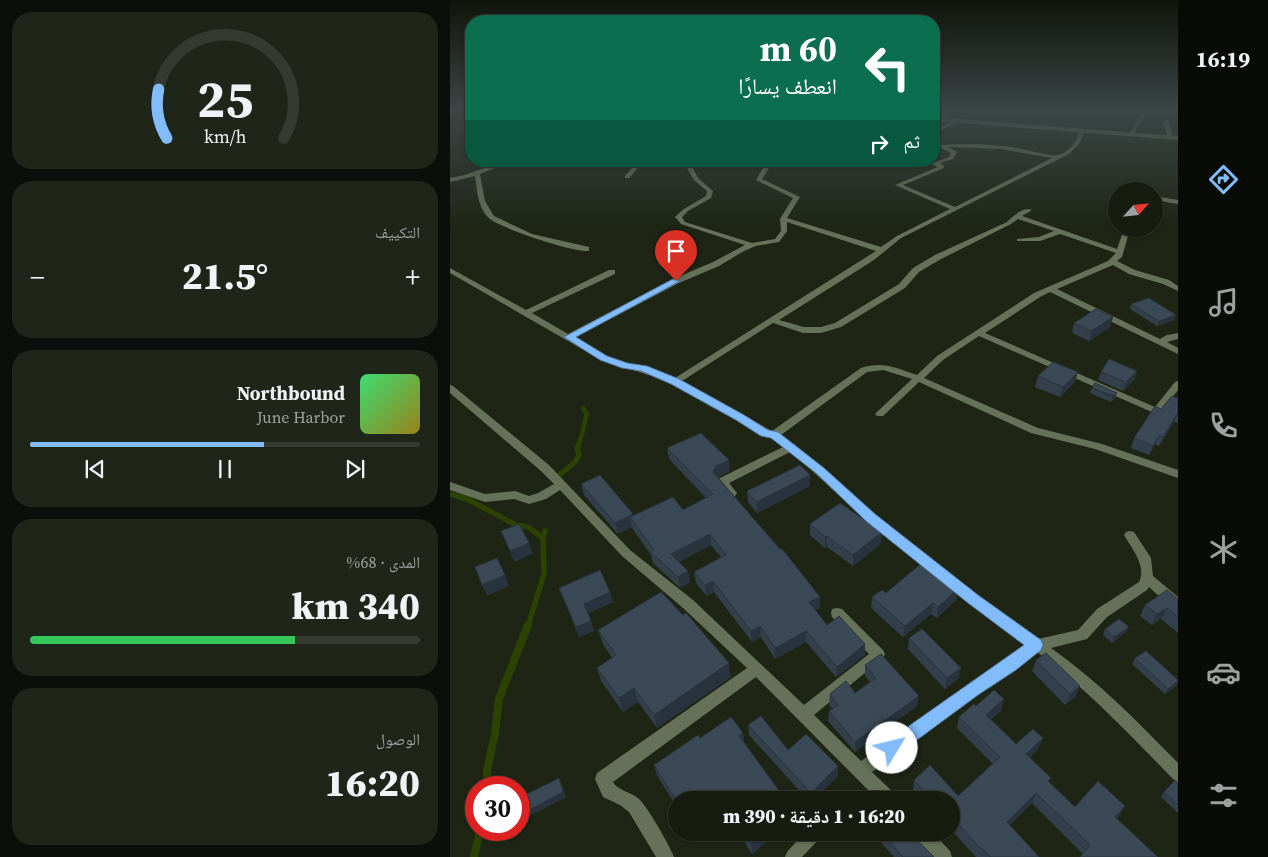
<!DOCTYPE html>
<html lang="ar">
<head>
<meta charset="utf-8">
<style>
  body { margin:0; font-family:"Source Serif 4","Noto Naskh Arabic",serif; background:#1f2519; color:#f1f3f6; direction:rtl; height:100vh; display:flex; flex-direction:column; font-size:19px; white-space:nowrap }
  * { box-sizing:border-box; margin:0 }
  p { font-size:16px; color:#9ea19f }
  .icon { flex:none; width:28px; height:28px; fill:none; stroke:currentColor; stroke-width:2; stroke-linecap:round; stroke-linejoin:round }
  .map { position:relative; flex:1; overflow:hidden; direction:ltr }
  .side { display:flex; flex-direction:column; gap:12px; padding:12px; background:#0c0f09; width:450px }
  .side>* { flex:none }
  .guide { position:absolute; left:15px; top:15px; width:475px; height:152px; border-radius:20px; box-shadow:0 1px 4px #0004,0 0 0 1px #353a30; direction:rtl; background:#0b6e4f; color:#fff; overflow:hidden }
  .needle { width:32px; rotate:63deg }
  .tools { position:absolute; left:658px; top:182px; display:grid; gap:10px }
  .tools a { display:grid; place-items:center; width:55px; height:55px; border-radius:50%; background:#161c10; box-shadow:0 1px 4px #0004,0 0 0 1px #353a30; font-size:25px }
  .speed { position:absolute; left:15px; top:776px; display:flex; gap:10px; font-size:25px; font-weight:700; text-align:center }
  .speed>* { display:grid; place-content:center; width:65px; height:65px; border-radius:50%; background:#161c10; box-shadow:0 1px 4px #0004,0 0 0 1px #353a30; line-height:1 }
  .speed .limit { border:8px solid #d22; background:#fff; color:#111 }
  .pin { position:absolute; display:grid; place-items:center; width:42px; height:42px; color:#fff; margin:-51px -21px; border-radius:50% 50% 50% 0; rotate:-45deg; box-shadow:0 0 5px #0007 }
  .pin .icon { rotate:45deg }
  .me { position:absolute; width:55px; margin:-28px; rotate:54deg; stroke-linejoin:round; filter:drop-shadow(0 0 4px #0008) }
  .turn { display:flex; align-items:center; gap:18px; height:105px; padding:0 20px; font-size:22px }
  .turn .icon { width:65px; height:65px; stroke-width:2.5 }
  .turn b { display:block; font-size:35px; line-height:42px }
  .then { display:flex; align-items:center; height:48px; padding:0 20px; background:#0003; gap:10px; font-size:19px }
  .big { font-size:38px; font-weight:800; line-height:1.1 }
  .side .tile { flex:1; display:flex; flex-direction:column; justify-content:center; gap:8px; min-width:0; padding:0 18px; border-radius:20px; background:#1f2519 }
  .side .dial { align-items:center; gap:0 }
  .dial svg { height:130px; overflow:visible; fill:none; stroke:#353a30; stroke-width:7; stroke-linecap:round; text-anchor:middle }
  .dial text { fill:#f1f3f6; stroke:none }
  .song { display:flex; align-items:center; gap:15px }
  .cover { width:60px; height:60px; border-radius:8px; background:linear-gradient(135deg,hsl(140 70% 55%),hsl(50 70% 35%)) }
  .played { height:5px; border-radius:2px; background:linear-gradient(90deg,#83bcfb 60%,#353a30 60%) }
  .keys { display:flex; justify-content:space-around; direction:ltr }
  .heat { display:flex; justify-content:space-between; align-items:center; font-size:28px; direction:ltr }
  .charge { height:8px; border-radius:4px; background:linear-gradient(90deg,#34c759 68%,#353a30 0) }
  .trip { position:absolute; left:218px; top:791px; width:292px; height:50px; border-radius:25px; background:#161c10; box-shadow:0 1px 4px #0004,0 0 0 1px #353a30; font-weight:800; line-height:50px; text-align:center; direction:rtl }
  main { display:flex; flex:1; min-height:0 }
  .dock { display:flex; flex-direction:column; width:90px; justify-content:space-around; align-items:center; background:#090b06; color:#9ea19f }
  .dock .icon { width:35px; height:35px }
  .dock .current { color:#83bcfb }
  .dock b { font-size:22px; color:#f1f3f6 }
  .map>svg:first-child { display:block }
</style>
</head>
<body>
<main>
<nav class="dock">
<b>16:19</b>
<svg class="icon current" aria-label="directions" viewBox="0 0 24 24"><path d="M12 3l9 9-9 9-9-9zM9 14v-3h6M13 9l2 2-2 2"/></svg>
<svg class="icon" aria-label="music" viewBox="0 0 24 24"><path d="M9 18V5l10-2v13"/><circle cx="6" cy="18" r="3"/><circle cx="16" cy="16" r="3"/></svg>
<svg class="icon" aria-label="phone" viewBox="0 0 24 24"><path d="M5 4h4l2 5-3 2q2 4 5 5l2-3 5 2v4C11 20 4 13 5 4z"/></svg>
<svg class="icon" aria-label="climate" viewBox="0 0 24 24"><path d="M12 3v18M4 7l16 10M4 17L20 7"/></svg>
<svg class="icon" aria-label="car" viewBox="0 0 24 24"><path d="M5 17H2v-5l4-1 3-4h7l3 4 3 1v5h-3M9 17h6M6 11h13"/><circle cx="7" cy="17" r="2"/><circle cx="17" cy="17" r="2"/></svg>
<svg class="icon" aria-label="filters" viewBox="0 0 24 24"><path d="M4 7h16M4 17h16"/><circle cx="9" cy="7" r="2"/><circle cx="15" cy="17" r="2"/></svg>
</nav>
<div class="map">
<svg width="728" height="857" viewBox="0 0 728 857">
  <rect width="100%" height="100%" fill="#1e2515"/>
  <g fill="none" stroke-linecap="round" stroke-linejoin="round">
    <!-- stream-far2 -->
    <path stroke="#2b4202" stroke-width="4.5" d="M128 446C133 435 133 425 137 414L133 408"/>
    <!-- stream-far1 -->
    <path stroke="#2b4202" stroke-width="5.5" d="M108 476 125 462 129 455 127 448 129 444
      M0 494 17 499 66 525 78 527 93 538
      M78 626 94 574 93 538 95 531"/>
    <!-- stream -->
    <path stroke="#2b4202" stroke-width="8" d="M37 788V771L45 733 49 699 78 625
      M24 857 30 830"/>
    <!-- service -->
    <path fill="#657158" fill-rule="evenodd" d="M401 791 406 793 408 798 407 800H393L396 793Z
      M355 832H373L371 837 352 857H335L337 852Z"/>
    <!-- minor -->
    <path fill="#657158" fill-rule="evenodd" d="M497 109H501L494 121H490Z
      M694 109H698L683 135H679Z
      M506 120 511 121 484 133V129Z
      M716 120 719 122 723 138 718 137 713 122Z
      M632 128 635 130 630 143 619 154 451 238 424 260 329 320 354 327H371L385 323 449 284 463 268 485 255 557 222C563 216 574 206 582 210L572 216 667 249 674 229H680L672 257 667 261 685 270 719 280 728 286V291L713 284 679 274 663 265 607 289 710 339 717 335 728 333V339L717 342 728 348V354L600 292 590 297 535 333 705 407 725 382 728 381V390L710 413H704L529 336 493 360 474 378 588 428 652 444 728 470V478L645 449 581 433 469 382 433 416H427L425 414 427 412 462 379 433 370 417 372 331 435 342 444 346 445 347 448C374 469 398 493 425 515 477 558 533 599 588 639L628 630 647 609 689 582C697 566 682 549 674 535L676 532 680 531 684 532 701 558 703 576 728 597V610L723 609 699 587 697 590 657 617 637 639 601 648C648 681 688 722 728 763V782L723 779C679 734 637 689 587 652L566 669 527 695 422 772 445 794 447 800H428L306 677 163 782C167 790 181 792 189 799 197 806 220 846 224 857H206L179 812 170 805 153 797 145 779 147 773 297 668 233 608 172 556 110 490 96 499 79 504 64 499 35 502 0 490V482L35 494 65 491 79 496 88 493 104 484 91 471 0 393V385L3 386 99 465 180 550 243 600 354 705 419 654 382 617 381 613 382 609 387 608 392 609 433 650 435 654 433 658 364 715 411 761 517 685 556 661 576 645C522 605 468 564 417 521 391 498 367 474 340 452L279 483 287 493 285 496C276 498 271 489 267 482L268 479 333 447 321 438 307 433 271 410 224 384 205 377 151 360 0 273V268L76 310 159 270H165V274L82 313 118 334 223 279 263 262 295 245 231 224 225 217 226 216 234 209 256 196 257 191 244 180 233 161H239L248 178 263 191 261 198 238 211 232 217 235 222 302 243 325 239 331 231 330 219 343 198 306 180 317 161H323L312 179 350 197 337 218 431 247 447 236 500 209 445 185 488 167 480 164 499 157 501 153 484 145V141L492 145C515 143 539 144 562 147 571 148 602 157 608 155 619 152 628 141 629 130ZM498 147 551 149 602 158 505 207 453 185 494 168V166L490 163 503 159 507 152ZM568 219 604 231 589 237 567 239V241H590L610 234 666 253 658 261 584 293 487 356 467 375C445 368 433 361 411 368L322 431 232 381 323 323 353 333H371L391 327 455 288 469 272 491 259 561 224ZM337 222 426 251 225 378 157 356 124 338 229 283 269 266 294 251 306 246 329 242 337 231Z
      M53 161H62L30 174 35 201 44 216 82 234 139 247V251C122 252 53 229 40 219 28 209 27 190 25 176L0 182V178L15 175Z
      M188 161H194L179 178H175V176Z
      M405 161H413L406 165 403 163Z
      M704 196 728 200V204L704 200Z
      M462 832H482L500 851 502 857H482L464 838Z"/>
    <!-- tertiary -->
    <path fill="#657158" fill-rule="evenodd" d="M0 109H21V110L0 111Z
      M484 117 728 136V140L484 121Z"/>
  </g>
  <!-- wall -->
  <path fill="#333f4b" d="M681 304 724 320 707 326 680 309Z
    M663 317 660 327 639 341 622 333 624 323Z
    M687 371 684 380 673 391 648 380 651 372Z
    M588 376 625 382 610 397 585 387Z
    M642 388 665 398 661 402 640 393Z
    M728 398V423L724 422 709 446 705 444 699 455 681 448 684 438 711 409Z
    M217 448 280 471 268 477 370 597V608L365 610 377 625 415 644V655L386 677 356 642 325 659 311 637 302 642 264 592 257 596 246 583 244 572 271 557 261 545 229 562 238 571 240 582 230 588 203 563 201 555 182 528V527L168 534 134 495 131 484 184 516 233 510 256 498 219 459Z
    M360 475V486L307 513 298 502 297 491Z
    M360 524 431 544 403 566 377 547 375 548 360 535Z
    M109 588 160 592 163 602 138 613 144 631 129 637Z
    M509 588 506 600 487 618 481 614 453 637 421 608 422 597 436 593Z
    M728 599V633L711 619 702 625 690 616 695 605Z
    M679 627 676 632 662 643 653 635 655 629Z
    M148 630 281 677 207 728 188 702 173 712 151 681 147 668 162 658 153 644Z
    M459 638 511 668 508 679 495 689 458 649Z
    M685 658 728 680V682L726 686 715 694 682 664Z
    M586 660 630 686 625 697 615 705 582 671Z
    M415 665 467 706 405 752 378 721 379 711 382 708 379 705 380 694 405 693 420 682 415 676Z
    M526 706 551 711 541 719 566 744 588 749 580 757 599 782 625 807 675 806 667 819 633 854 582 803 560 825 589 857H526L501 830V800H471L463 790 464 780 508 796 543 764 507 728 509 717Z
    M298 725 338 750 388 766V776L363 800H358L299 735Z
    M293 733 294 742 336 800H226V806L207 775 204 765 250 738Z
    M728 783V813L711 797 714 792Z
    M288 832H328L302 854Z
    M414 832H459L484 857H444L426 837 422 841Z"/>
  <!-- shaded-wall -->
  <path fill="#29333d" d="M726 315 724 320 707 326 709 321Z
    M663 317 660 327 639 341 641 331Z
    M687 371 684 380 673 391 676 382Z
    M628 372 625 382 610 397 613 387Z
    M667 393 665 398 661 402 663 396Z
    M728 412 724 422 709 446 713 437Z
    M709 435 705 444 699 455 703 446Z
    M279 460 280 471 267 477 263 472 266 466Z
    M360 475V486L307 513 306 502Z
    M183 514 186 525 180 517 182 527 168 534 165 523Z
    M432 532 431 544 403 566V555Z
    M260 534 261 545 223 565 221 554Z
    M377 536V547L375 548V537Z
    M79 543 83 554 64 562 60 551Z
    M238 571 240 582 230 588 228 577Z
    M55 575 59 586 37 596 32 585Z
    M263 581 264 592 257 596 255 585Z
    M509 588 506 600 487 618 488 607Z
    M160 592 163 602 137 614 134 604Z
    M370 597V608L359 613V602Z
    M483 603 481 614 453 637 455 626Z
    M717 608 711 619 702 625 707 614Z
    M141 621 144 631 129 637 126 627Z
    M310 626 311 637 302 642 301 631Z
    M679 627 676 632 662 643 664 637Z
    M356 631V642L325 659V648Z
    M415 644V655L386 677 387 667Z
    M279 663 281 677 207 728 204 715Z
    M511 668 508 679 495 689 497 678Z
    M728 681 726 686 715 694 718 689Z
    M630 686 625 697 615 705 620 694Z
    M184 688 188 702 173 712 169 698Z
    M469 696 467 706 405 752V742Z
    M554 699 551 711 533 726 536 715Z
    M293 733 294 744 289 736Z
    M593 738 588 749 572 765 576 754Z
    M388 766V776L363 800H361V793Z
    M109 778 116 797 82 815 79 810Z
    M586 793 582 803 553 832 557 822Z
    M268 796 269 800H262Z
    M675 806 669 816 659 827 665 817Z
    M315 832H328L302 854 301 844Z
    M423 832H426V837L422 841Z"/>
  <!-- building -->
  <path fill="#3b4957" stroke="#29333d" d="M699 298 726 315 709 321 681 304Z
    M646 309 663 317 641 331 624 323Z
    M659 359 687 371 676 382 651 372Z
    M603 362 628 372 613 387 588 376Z
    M645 383 667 393 663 396 642 388Z
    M722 396 728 398V412L713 437 709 435 703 446 684 438 705 406 711 409Z
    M251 433 279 460 266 466 263 472 329 548 333 550 370 597 359 602 377 625 389 616 415 644 387 667 356 631 325 648 310 626 301 631 263 581 255 585 244 572 276 555 260 534 221 554 238 571 228 577 201 552 204 550 180 517 223 497 233 510 263 494 217 448Z
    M350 465 360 475 306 502 297 491Z
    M150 475 183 514 165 523 131 484Z
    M390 503 432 532 403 555 377 536 375 537 360 524Z
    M69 524 79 543 60 551 51 531Z
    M47 558 55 575 32 585 25 567Z
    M473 562 509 588 488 607 483 603 455 626 422 597 432 590 436 593Z
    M150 570 160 592 134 604 141 621 126 627 109 588Z
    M717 590 728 599V617L717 608 707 614 695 605Z
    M211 592 233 615 236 613 279 663 204 715 184 688 169 698 147 668 166 655 148 630Z
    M669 619 679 627 664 637 655 629Z
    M472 629 511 668 497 678 459 638Z
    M696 651 728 680V681L718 689 685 658Z
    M596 653 630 686 620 694 586 660Z
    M431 654 469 696 405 742 379 711 388 705 380 694 396 681 405 693 426 678 415 665Z
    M544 690 554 699 536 715 566 744 583 729 593 738 576 754 601 778 598 781 625 807 648 781 675 806 665 817 708 857H630L640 845 586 793 557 822 589 857H540L532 848 531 849 501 816V800H483L464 780 480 765 508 796 550 757 509 717 524 704 526 706Z
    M311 716 338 750 356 734 388 766 361 793 298 725Z
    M281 717 293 733 289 736 336 800H271L268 796 262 800H226L204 765 248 735 250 738Z
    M109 778 113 792 79 810 75 795Z
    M725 780 728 783V805L714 792Z
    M420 790 429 800H411Z
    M293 832H315L301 844Z
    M431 832H459L484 857H453Z"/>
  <!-- sky -->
  <linearGradient id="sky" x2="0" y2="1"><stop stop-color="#10140c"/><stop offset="0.48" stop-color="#3b4646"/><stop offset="1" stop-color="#3b4646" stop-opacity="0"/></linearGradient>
  <rect width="728" height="229" fill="url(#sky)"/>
  <!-- route -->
  <path fill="#83bcfb" stroke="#557aa3" d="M223 279 230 281 126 337 157 356 177 363 197 366 229 379 294 415 318 430 328 432 374 468 425 514 528 595 591 640 593 645 591 650 566 670 528 695 448 754 442 756 436 754 434 748 436 742 574 645 518 603 416 521 366 473 321 438 311 436 286 420 221 384 191 371 172 368 150 360 114 337Z"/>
</svg>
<div class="tools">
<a><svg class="needle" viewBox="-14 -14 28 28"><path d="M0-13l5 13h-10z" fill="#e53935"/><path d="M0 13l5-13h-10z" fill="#9ea19f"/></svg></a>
</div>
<div class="speed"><div class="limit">30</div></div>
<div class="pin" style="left:226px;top:281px;background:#d93025"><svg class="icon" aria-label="arrive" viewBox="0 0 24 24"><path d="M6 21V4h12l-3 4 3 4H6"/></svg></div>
<svg class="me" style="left:442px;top:748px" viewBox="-20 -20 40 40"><circle r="19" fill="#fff"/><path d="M0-13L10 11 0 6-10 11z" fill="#83bcfb"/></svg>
<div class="trip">16:20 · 1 دقيقة · 390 m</div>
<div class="guide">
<div class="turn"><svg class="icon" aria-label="left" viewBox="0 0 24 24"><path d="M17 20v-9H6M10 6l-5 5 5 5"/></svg><div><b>60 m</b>انعطف يسارًا</div></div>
<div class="then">ثم<svg class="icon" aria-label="right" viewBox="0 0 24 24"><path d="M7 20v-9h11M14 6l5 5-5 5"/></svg></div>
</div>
</div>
<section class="side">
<div class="tile dial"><svg viewBox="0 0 100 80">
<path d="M14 69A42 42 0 1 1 86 69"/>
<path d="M14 69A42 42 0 0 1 9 39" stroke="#83bcfb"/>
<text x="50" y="56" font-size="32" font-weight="700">25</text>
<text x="50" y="72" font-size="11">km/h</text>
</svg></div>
<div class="tile"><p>التكييف</p>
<div class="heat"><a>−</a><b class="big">21.5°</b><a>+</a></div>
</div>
<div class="tile">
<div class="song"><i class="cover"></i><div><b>Northbound</b><p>June Harbor</p></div></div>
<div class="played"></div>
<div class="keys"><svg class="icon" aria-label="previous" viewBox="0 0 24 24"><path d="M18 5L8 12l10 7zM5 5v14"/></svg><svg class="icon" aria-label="pause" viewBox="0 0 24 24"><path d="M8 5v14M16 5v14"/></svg><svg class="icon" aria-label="next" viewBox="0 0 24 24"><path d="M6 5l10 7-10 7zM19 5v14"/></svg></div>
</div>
<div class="tile"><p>المدى · 68%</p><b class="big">340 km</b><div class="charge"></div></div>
<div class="tile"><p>الوصول</p><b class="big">16:20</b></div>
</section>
</main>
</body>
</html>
